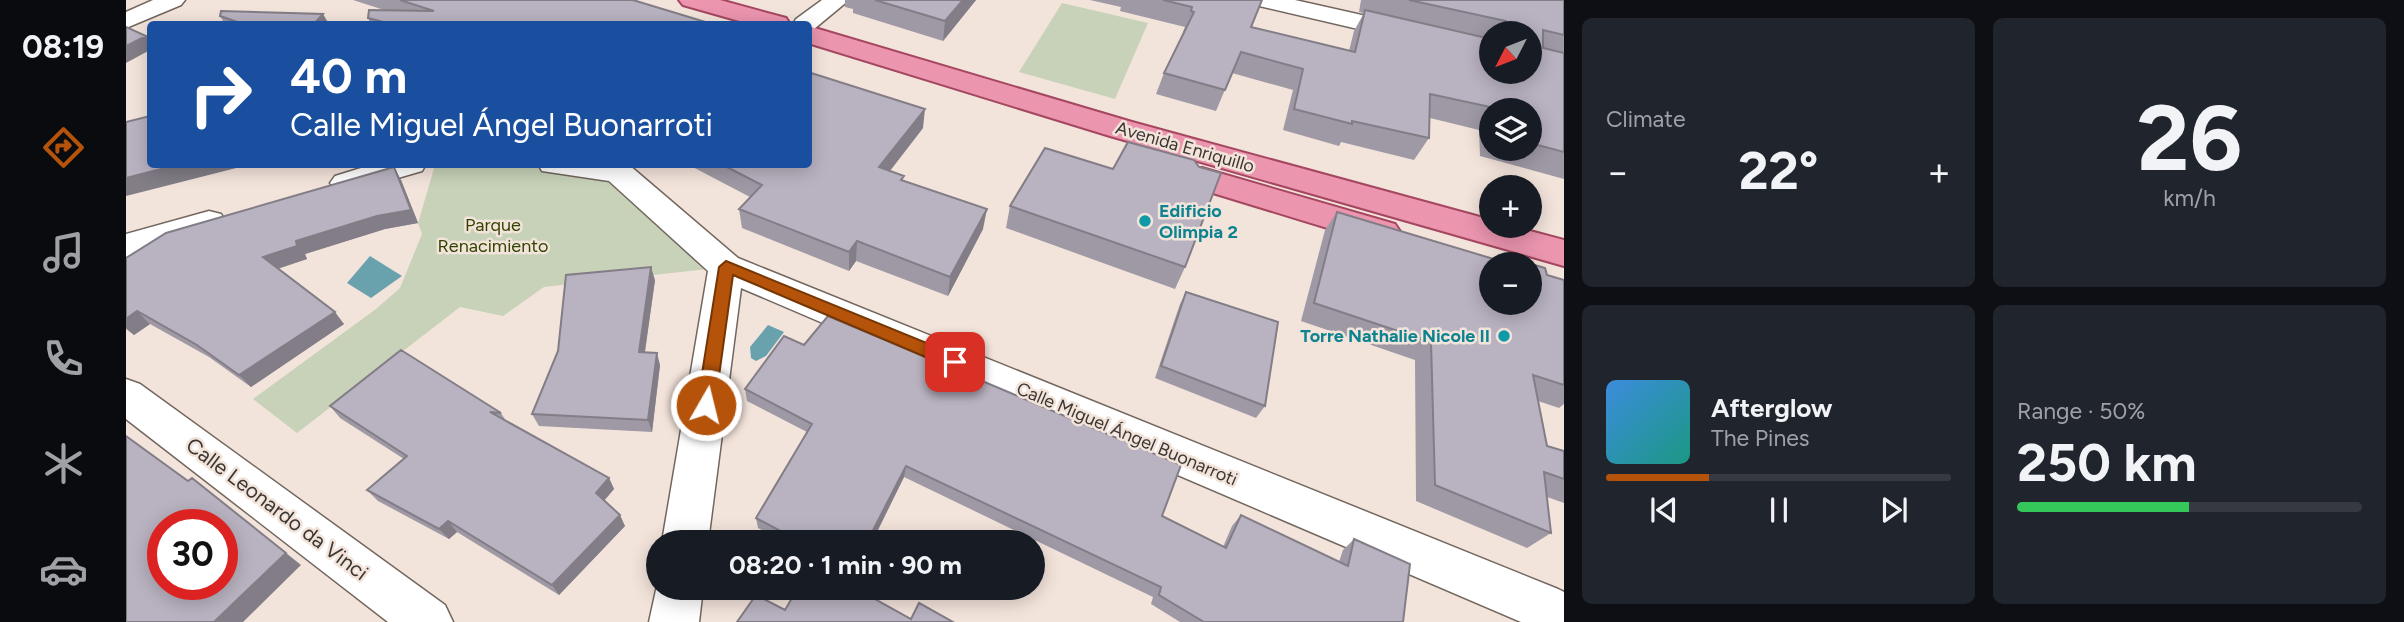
<!DOCTYPE html>
<html lang="en">
<head>
<meta charset="utf-8">
<style>
  body { margin:0; font-family:Figtree,sans-serif; background:#20242c; color:#f1f3f6; height:100vh; display:flex; flex-direction:column; font-size:26px; white-space:nowrap }
  * { box-sizing:border-box; margin:0 }
  p { font-size:23px; color:#9ea1a6 }
  .icon { flex:none; width:38px; height:38px; fill:none; stroke:currentColor; stroke-width:2; stroke-linecap:round; stroke-linejoin:round }
  .map { position:relative; flex:1; overflow:hidden }
  .drawer { display:flex; flex-direction:column; gap:18px; padding:18px; background:#0d0f14; width:840px }
  .drawer>* { flex:none }
  .guide { position:absolute; left:21px; top:21px; width:665px; height:147px; border-radius:7px; box-shadow:0 4px 18px #0003; background:#1a4fa0; color:#fff; overflow:hidden }
  .needle { width:46px; rotate:228deg }
  .fabs { position:absolute; left:1353px; top:21px; display:grid; gap:14px }
  .fabs a { display:grid; place-items:center; width:63px; height:63px; border-radius:50%; background:#171b24; box-shadow:0 4px 18px #0003; font-size:35px }
  .speed { position:absolute; left:21px; top:509px; display:flex; gap:14px; font-size:35px; font-weight:700; text-align:center }
  .speed>* { display:grid; place-content:center; width:91px; height:91px; border-radius:50%; background:#171b24; box-shadow:0 4px 18px #0003; line-height:1 }
  .speed .limit { border:10px solid #d22; background:#fff; color:#111 }
  .pin { position:absolute; display:grid; place-items:center; width:60px; height:60px; color:#fff; margin:-30px; border-radius:14px; box-shadow:0 4px 10px #0006 }
  .me { position:absolute; width:77px; margin:-38px; rotate:8deg; stroke-linejoin:round; filter:drop-shadow(0 0 5px #0008) }
  .turn { display:flex; align-items:center; gap:24px; height:147px; padding:0 28px; font-size:32px }
  .turn .icon { width:91px; height:91px; stroke-width:2.5 }
  .turn b { display:block; font-size:49px; line-height:60px }
  .big { font-size:52px; font-weight:700; line-height:1.1 }
  .drawer .card { flex:1; display:flex; flex-direction:column; justify-content:center; gap:10px; min-width:0; padding:0 24px; border-radius:10px; background:#20242c }
  .drawer .dial { align-items:center; gap:0 }
  .dial b { font-size:91px; line-height:1 }
  .song { display:flex; align-items:center; gap:21px }
  .cover { width:84px; height:84px; border-radius:10px; background:linear-gradient(135deg,hsl(210 70% 55%),hsl(170 70% 35%)) }
  .played { height:7px; border-radius:4px; background:linear-gradient(90deg,#b45309 30%,#363941 30%) }
  .keys { display:flex; justify-content:space-around; direction:ltr }
  .heat { display:flex; justify-content:space-between; align-items:center; font-size:38px; direction:ltr }
  .charge { height:10px; border-radius:5px; background:linear-gradient(90deg,#34c759 50%,#363941 0) }
  .drawer .tiles { flex:1; display:grid; gap:18px; grid-template-columns:repeat(2,1fr) }
  .trip { position:absolute; left:520px; top:530px; width:399px; height:70px; border-radius:35px; background:#171b24; box-shadow:0 4px 18px #0003; font-weight:700; line-height:70px; text-align:center }
  main { display:flex; flex:1; min-height:0 }
  .dock { display:flex; flex-direction:column; width:126px; justify-content:space-around; align-items:center; background:#090b0e; color:#9ea1a6 }
  .dock .icon { width:49px; height:49px }
  .dock .current { color:#b45309 }
  .dock b { font-size:32px; color:#f1f3f6 }
  .map>svg:first-child { display:block }
</style>
</head>
<body>
<main>
<nav class="dock">
<b>08:19</b>
<svg class="icon current" aria-label="directions" viewBox="0 0 24 24"><path d="M12 3l9 9-9 9-9-9zM9 14v-3h6M13 9l2 2-2 2"/></svg>
<svg class="icon" aria-label="music" viewBox="0 0 24 24"><path d="M9 18V5l10-2v13"/><circle cx="6" cy="18" r="3"/><circle cx="16" cy="16" r="3"/></svg>
<svg class="icon" aria-label="phone" viewBox="0 0 24 24"><path d="M5 4h4l2 5-3 2q2 4 5 5l2-3 5 2v4C11 20 4 13 5 4z"/></svg>
<svg class="icon" aria-label="climate" viewBox="0 0 24 24"><path d="M12 3v18M4 7l16 10M4 17L20 7"/></svg>
<svg class="icon" aria-label="car" viewBox="0 0 24 24"><path d="M5 17H2v-5l4-1 3-4h7l3 4 3 1v5h-3M9 17h6M6 11h13"/><circle cx="7" cy="17" r="2"/><circle cx="17" cy="17" r="2"/></svg>
</nav>
<div class="map">
<svg width="1438" height="622" viewBox="0 0 1438 622">
  <rect width="100%" height="100%" fill="#f3e4db"/>
  <!-- green -->
  <path fill="#c7d2b8" d="M936 3 1022 23 989 99 893 72Z
    M309 165H400L492 172 600 267 418 287 377 316 334 307 171 433 127 399 250 309 274 288 296 234 292 223Z"/>
  <!-- water -->
  <path fill="#69a1ad" d="M244 256 276 276 245 298 221 283Z
    M642 325 658 332 640 356 630 361 625 358 624 347Z"/>
  <g fill="none" stroke-linecap="round" stroke-linejoin="round">
    <!-- minor casing -->
    <g stroke="#72665e" stroke-width="3">
      <path id="minor" d="M27 0H59L55 5 0 28V12Z
        M696 0H723L688 29 682 31V24H667L670 19Z
        M1125 0H1169L1365 44V60L1129 5Z
        M248 164H300L296 171 220 193 209 190 204 183 209 176Z
        M412 164 503 165 612 258 1432 589 1438 592V622H1395L615 288 582 542H536L582 271 483 181 416 171Z
        M83 211 95 214 100 222 95 230 0 258V234Z
        M0 379 14 384 319 605 327 622H262L0 419Z
        M532 581V588H577L573 622H523Z"/>
    </g>
    <!-- major casing -->
    <g stroke="#a54760" stroke-width="4">
      <path id="major" d="M553 0H594L660 18 664 24H624L557 5Z
        M682 26 1006 122 1365 220V226H1385L1438 240V266L984 136 682 43Z
        M1076 168 1269 224 1275 233 1269 242 1257 245 1064 186 1060 179 1064 172Z"/>
    </g>
    <!-- minor -->
    <use href="#minor" fill="#fff" fill-rule="evenodd"/>
    <!-- major -->
    <use href="#major" fill="#eb95af" fill-rule="evenodd"/>
  </g>
  <!-- wall -->
  <path fill="#9f99a5" fill-rule="evenodd" d="M227 0H507L586 24H245L242 18 258 10Z
    M719 0H850L817 41 727 13V9L719 7Z
    M964 0H1136L1125 27 1223 51 1228 31 1238 13 1233 12 1235 0H1438V179L1354 156 1353 130 1304 118 1303 138 1288 160 1215 142 1213 146 1157 130 1167 90 1106 73 1090 111 1030 94 1038 73 1058 32H1057L1059 27 994 11 995 7ZM1365 33H1404L1365 72ZM1365 110H1404V149H1365Z
    M94 16 203 24H99Z
    M797 128 764 171 778 181 857 229 822 296 730 261 723 271 616 228 613 209 624 197 561 164H682Z
    M987 169 1059 267 1049 289 880 228 884 206Z
    M275 180 292 223 259 229 179 254 181 259 152 269 218 324 125 387 83 357 24 324 8 335 0 329V258Z
    M1211 212 1380 263 1385 258 1421 275 1438 280V404L1433 408 1412 401 1421 446 1438 451V503L1421 497 1425 533 1401 548 1290 501 1289 360 1175 321 1199 230Z
    M529 280 519 352 534 365 526 432 413 426 406 414Z
    M1060 292 1139 406 1130 418 1029 378 1054 304Z
    M619 389 1036 516 1097 547 1106 526 1115 515 1213 562 1217 550 1228 539 1277 622H1054L1025 604 1027 597 778 477 746 542H657L632 528 630 518 681 432 621 401Z
    M204 406 375 413 380 421 483 478 488 489 478 501 499 526 433 595 331 532 323 539 252 501 241 490 278 459 214 418Z"/>
  <!-- shaded-wall -->
  <path fill="#827d86" d="M837 0H850L817 41 819 21Z
    M197 14 203 24H188Z
    M20 36 24 42V50L0 63V46Z
    M799 109 797 128 752 186 753 167Z
    M54 164H126L0 196V178Z
    M268 167 275 180 292 223 259 229 179 254 181 259 147 270 137 257 170 241Z
    M861 209 857 229 822 296 824 277Z
    M731 241 730 261 723 271V252Z
    M525 267 529 280 517 364 513 352Z
    M11 311 24 324 8 335 0 328V319Z
    M209 312 218 324 125 387 113 375Z
    M531 353 534 365 526 432 522 420Z
    M780 466 778 477 746 542H741Z
    M483 478 488 489 475 504 470 493Z
    M83 491 175 565 117 622H88Z
    M494 515 499 526 433 595 426 585Z
    M322 521 331 532 323 539 313 529Z"/>
  <!-- building -->
  <path fill="#b9b2c0" stroke="#827d86" stroke-width="2" fill-rule="evenodd" d="M274 0H507L586 24H265L242 18 243 10 308 11Z
    M749 0H837L819 21Z
    M1037 0H1136L1125 27 1229 52 1239 10 1365 39V72H1404V33H1381L1380 21 1283 0H1438V35L1417 30V48L1438 53V152L1404 143V110H1369V108L1304 94 1303 138 1226 121V124L1168 109 1177 69 1115 52 1099 90 1038 73 1068 12 1065 11 1066 7Z
    M95 11 197 14 188 24H117L94 16Z
    M0 27 20 36 0 46Z
    M682 72 799 109 753 167 778 176 775 180 861 209 824 277 731 241 723 252 613 209 636 185 595 164H682Z
    M24 116V164H54L0 178V122Z
    M1002 142 1068 160 1073 167 1095 173 1059 267 884 206 919 148 987 169Z
    M268 167 285 210 251 216 170 241 171 246 137 257 209 312 113 375 71 345 11 311 0 319V258L40 233Z
    M1211 212 1381 263 1385 258 1419 268 1421 275 1438 280V385L1407 375 1421 446 1438 451V479L1418 472 1425 533 1309 485 1305 342 1188 303ZM1365 264H1404V303H1365Z
    M525 267 513 352 531 353 522 420 406 414 432 351 440 275Z
    M1060 292 1152 322 1139 406 1035 366Z
    M702 316 1055 465 1036 516 1100 548 1115 515 1222 566 1228 539 1284 564 1277 622H1078L1033 595 1035 587 780 466 741 542H675L630 518 686 424 619 389 658 336 678 345Z
    M275 350 375 413 364 412 483 478 470 493 494 515 426 585 322 521 313 529 241 490 281 456 204 406Z
    M0 436 62 481 66 478 160 553 88 622H0ZM37 525H96V584H37Z
    M672 588H729L785 619 793 603 827 622H611L630 595 659 610Z"/>
  <!-- route -->
  <path fill="#b45309" stroke="#753606" stroke-width="2" d="M600 261 835 357 838 362 835 367H823L607 275 589 405 586 410 580 412 574 410 571 405 593 267Z"/>
  <!-- markers -->
  <g fill="#0f9aa8" stroke="#f3e4db" stroke-width="2.5">
    <circle cx="1019" cy="221" r="7"/>
    <circle cx="1378" cy="336" r="7"/>
  </g>
  <g text-anchor="middle" stroke-width="5" stroke-linejoin="round" paint-order="stroke">
    <!-- street labels -->
    <g font-size="18" fill="#3c3733" stroke="#f3e4db">
      <text transform="translate(1059 147) rotate(16)" y="6">Avenida Enriquillo</text>
      <text transform="translate(1001 434) rotate(23)" y="6">Calle Miguel Ángel Buonarroti</text>
    </g>
    <!-- culture labels -->
    <g font-size="18" font-weight="bold" fill="#0d838f" stroke="#f3e4db" text-anchor="start">
      <text x="1033" y="217">Edificio<tspan x="1033" dy="21">Olimpia 2</tspan></text>
      <text x="1364" y="342" text-anchor="end">Torre Nathalie Nicole II</text>
    </g>
    <!-- park labels -->
    <g font-size="18" fill="#324500" stroke="#f3e4db">
      <text x="367" y="231">Parque<tspan x="367" dy="21">Renacimiento</tspan></text>
    </g>
    <!-- near-street labels -->
    <g font-size="21" fill="#3c3733" stroke="#f3e4db">
      <text transform="translate(151 509) rotate(37)" y="7">Calle Leonardo da Vinci</text>
    </g>
  </g>
</svg>
<div class="fabs">
<a><svg class="needle" viewBox="-14 -14 28 28"><path d="M0-13l5 13h-10z" fill="#e53935"/><path d="M0 13l5-13h-10z" fill="#9ea1a6"/></svg></a>
<a><svg class="icon" aria-label="layers" viewBox="0 0 24 24"><path d="M12 4l9 5-9 5-9-5zM3 14l9 5 9-5"/></svg></a>
<a>+</a>
<a>−</a>
</div>
<div class="speed"><div class="limit">30</div></div>
<div class="pin" style="left:829px;top:362px;background:#d93025"><svg class="icon" aria-label="arrive" viewBox="0 0 24 24"><path d="M6 21V4h12l-3 4 3 4H6"/></svg></div>
<svg class="me" style="left:580px;top:405px" viewBox="-20 -20 40 40"><circle r="17" fill="#b45309" stroke="#fff" stroke-width="3"/><path d="M0-11L8 9 0 5-8 9z" fill="#fff"/></svg>
<div class="trip">08:20 · 1 min · 90 m</div>
<div class="guide">
<div class="turn"><svg class="icon" aria-label="right" viewBox="0 0 24 24"><path d="M7 20v-9h11M14 6l5 5-5 5"/></svg><div><b>40 m</b>Calle Miguel Ángel Buonarroti</div></div>
</div>
</div>
<section class="drawer">
<div class="tiles">
<div class="card"><p>Climate</p>
<div class="heat"><a>−</a><b class="big">22°</b><a>+</a></div>
</div>
<div class="card dial"><b>26</b><p>km/h</p></div>
<div class="card">
<div class="song"><i class="cover"></i><div><b>Afterglow</b><p>The Pines</p></div></div>
<div class="played"></div>
<div class="keys"><svg class="icon" aria-label="previous" viewBox="0 0 24 24"><path d="M18 5L8 12l10 7zM5 5v14"/></svg><svg class="icon" aria-label="pause" viewBox="0 0 24 24"><path d="M8 5v14M16 5v14"/></svg><svg class="icon" aria-label="next" viewBox="0 0 24 24"><path d="M6 5l10 7-10 7zM19 5v14"/></svg></div>
</div>
<div class="card"><p>Range · 50%</p><b class="big">250 km</b><div class="charge"></div></div>
</div>
</section>
</main>
</body>
</html>
